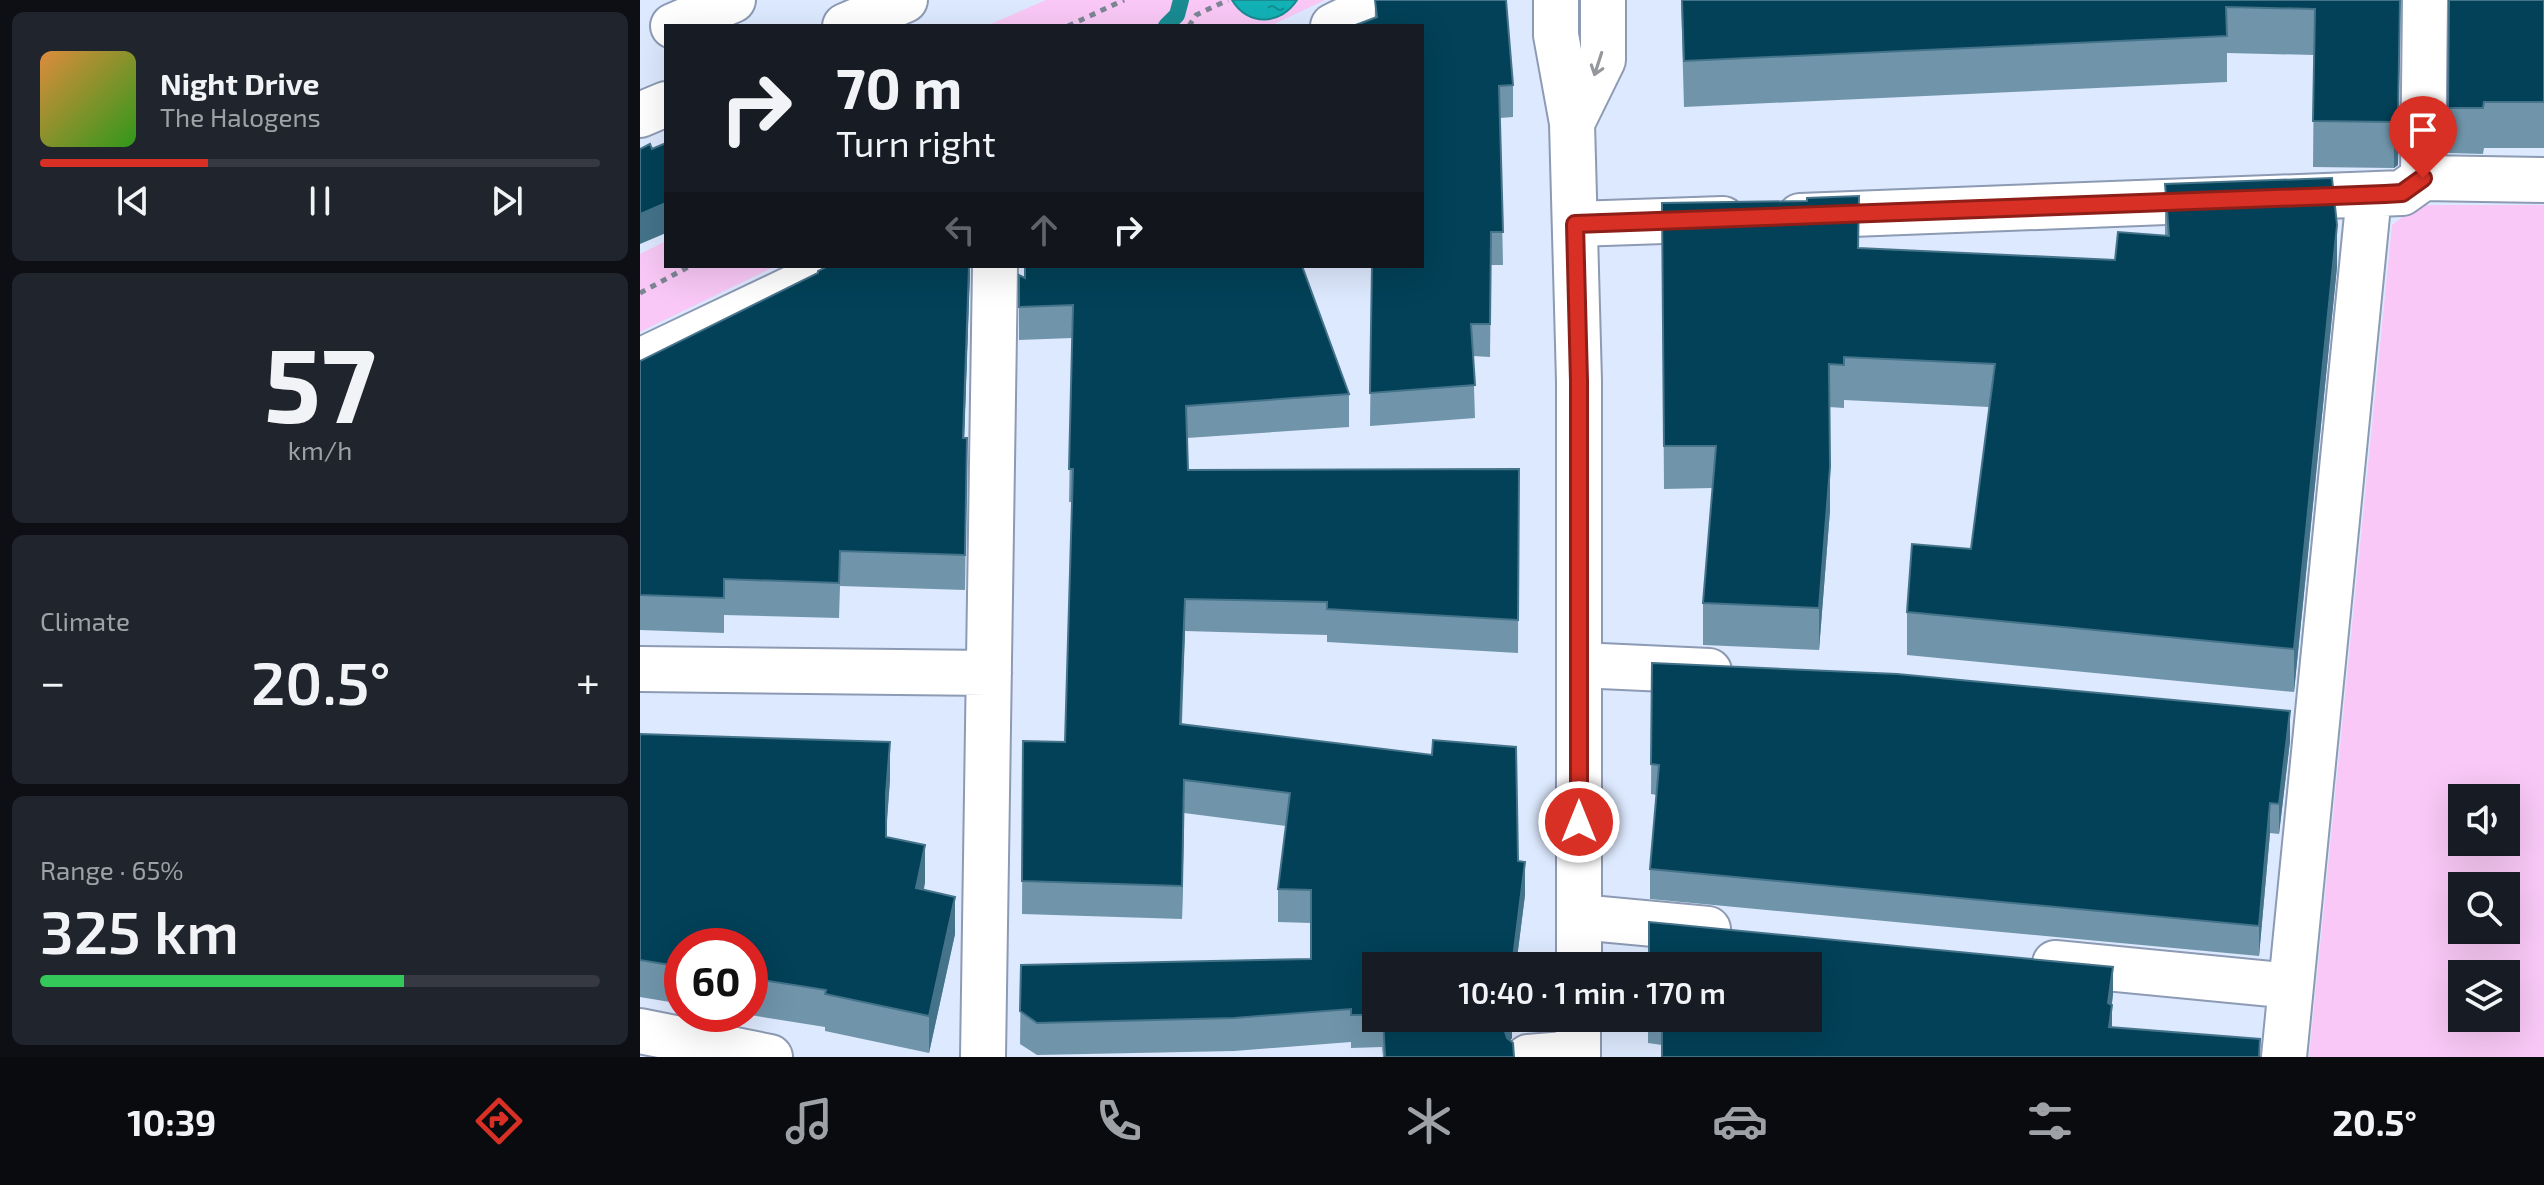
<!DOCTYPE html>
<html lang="en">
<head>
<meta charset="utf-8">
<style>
  body { margin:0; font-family:"Exo 2",sans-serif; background:#20242c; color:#f1f3f6; height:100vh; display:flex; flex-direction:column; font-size:30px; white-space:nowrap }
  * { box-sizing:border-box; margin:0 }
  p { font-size:26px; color:#9ea1a6 }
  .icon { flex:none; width:44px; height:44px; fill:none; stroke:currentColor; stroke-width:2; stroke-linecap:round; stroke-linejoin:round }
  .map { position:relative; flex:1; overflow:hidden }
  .panel { display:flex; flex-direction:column; gap:12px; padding:12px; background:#0d0f14; width:640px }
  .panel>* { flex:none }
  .guide { position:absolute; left:24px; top:24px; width:760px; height:244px; border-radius:0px; box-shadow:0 8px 32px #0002; background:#171b24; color:#f1f3f6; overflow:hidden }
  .tools { position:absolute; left:1808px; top:784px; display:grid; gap:16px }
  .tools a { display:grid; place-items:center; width:72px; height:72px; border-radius:0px; background:#171b24; box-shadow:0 8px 32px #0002; font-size:40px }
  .speed { position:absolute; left:24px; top:928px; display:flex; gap:16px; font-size:40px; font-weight:700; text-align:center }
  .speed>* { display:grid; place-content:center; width:104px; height:104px; border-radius:50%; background:#171b24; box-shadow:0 8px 32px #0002; line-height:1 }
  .speed .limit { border:12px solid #d22; background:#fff; color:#111 }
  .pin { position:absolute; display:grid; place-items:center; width:68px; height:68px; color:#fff; margin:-82px -34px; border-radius:50% 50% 50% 0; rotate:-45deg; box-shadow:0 0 8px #0007 }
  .pin .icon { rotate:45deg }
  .me { position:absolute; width:88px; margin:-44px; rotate:0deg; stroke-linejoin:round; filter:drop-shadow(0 0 6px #0008) }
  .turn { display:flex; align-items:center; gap:28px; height:168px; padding:0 40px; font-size:36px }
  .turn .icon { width:104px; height:104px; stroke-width:2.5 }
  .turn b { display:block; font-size:56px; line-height:68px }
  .lanes { display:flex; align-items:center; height:76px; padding:0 40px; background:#0003; justify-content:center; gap:40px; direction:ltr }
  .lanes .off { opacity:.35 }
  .big { font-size:60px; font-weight:600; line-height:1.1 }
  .panel .widget { flex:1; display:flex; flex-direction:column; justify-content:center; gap:12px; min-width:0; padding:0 28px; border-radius:12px; background:#20242c }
  .panel .dial { align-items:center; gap:0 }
  .dial b { font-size:104px; line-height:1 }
  .song { display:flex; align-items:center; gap:24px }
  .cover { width:96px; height:96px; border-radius:12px; background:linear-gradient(135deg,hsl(30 70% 55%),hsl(110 70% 35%)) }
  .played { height:8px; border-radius:4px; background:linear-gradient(90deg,#d93025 30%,#363941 30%) }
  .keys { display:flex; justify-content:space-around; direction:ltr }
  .heat { display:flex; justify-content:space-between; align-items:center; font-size:44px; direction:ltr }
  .charge { height:12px; border-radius:6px; background:linear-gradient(90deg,#34c759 65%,#363941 0) }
  .trip { position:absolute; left:722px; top:952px; width:460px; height:80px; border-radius:0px; background:#171b24; box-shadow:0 8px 32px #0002; font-weight:600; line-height:80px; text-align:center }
  .menu { display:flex; height:128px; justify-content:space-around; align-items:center; background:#090b0e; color:#9ea1a6 }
  .menu .icon { width:56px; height:56px }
  .menu .selected { color:#d93025 }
  .menu b { font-size:36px; color:#f1f3f6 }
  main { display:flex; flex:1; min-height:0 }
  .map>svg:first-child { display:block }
</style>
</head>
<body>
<main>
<section class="panel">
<div class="widget">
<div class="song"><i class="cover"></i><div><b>Night Drive</b><p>The Halogens</p></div></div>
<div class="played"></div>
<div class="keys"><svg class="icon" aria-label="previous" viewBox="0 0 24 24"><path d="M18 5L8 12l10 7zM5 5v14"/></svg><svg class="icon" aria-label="pause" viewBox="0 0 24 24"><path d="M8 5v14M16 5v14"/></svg><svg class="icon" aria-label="next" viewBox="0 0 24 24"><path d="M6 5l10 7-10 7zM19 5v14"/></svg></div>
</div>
<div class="widget dial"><b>57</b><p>km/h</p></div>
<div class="widget"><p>Climate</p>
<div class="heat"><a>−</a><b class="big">20.5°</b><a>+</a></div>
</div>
<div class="widget"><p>Range · 65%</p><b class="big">325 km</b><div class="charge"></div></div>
</section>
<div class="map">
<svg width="1904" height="1057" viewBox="0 0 1904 1057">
  <defs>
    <pattern id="water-ripples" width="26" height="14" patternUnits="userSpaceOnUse" patternTransform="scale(2)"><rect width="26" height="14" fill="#12b2b6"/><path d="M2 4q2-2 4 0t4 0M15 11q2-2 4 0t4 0" fill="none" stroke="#119195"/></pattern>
  </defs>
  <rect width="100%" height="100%" fill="#dde9fe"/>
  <!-- park -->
  <path fill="#f9c8f6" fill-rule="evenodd" d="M406 0H685L630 26H346Z
    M1778 205H1904V1057H1669L1752 225ZM1822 798H1866V842H1822ZM1822 886H1866V930H1822ZM1822 974H1866V1018H1822Z
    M26 241V266H136L0 332V254Z"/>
  <!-- water -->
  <path fill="url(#water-ripples)" stroke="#198b91" stroke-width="2" d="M592 0H657C641 25 608 27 592 0Z"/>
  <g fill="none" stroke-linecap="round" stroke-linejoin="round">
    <!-- stream -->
    <path stroke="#198b91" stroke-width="16" d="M526 26 537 15 541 0"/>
    <!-- minor casing -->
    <g stroke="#8c9ab3" stroke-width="48">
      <path id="minor" d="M693 26 746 0
        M1783 178 1785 0
        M1160 216 1762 193 1783 178 1904 180
        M935 224 1083 219
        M0 361 199 266
        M939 665 1069 671
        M0 669 349 673
        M939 917 1068 929
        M1415 963 1651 986
        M343 1057 355 266
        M1644 1057 1729 195"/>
    </g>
    <!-- tertiary casing -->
    <g stroke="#8c9ab3" stroke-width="48">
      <path id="tertiary" d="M0 1031 130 1057
        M888 1057 937 1053"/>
    </g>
    <!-- primary casing -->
    <g stroke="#8c9ab3" stroke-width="48">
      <path id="primary" d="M916 0V35L932 123 939 381V966
        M932 123 963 60V0
        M938 1057V1018"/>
    </g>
    <!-- trunk casing -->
    <g stroke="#8c9ab3" stroke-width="48">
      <path id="trunk" d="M33 26 93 0
        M205 26 265 0
        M0 115 26 104"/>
    </g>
    <!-- path -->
    <path stroke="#7c8594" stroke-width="5" stroke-dasharray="6 6" stroke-linecap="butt" d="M428 26 484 0
      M549 26 556 15 588 0
      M0 293 50 266"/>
    <!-- minor -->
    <use href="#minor" stroke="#fff" stroke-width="44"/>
    <!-- tertiary -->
    <use href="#tertiary" stroke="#fff" stroke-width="44"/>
    <!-- primary -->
    <use href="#primary" stroke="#fff" stroke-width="44"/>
    <!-- trunk -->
    <use href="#trunk" stroke="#fff" stroke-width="44"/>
  </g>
  <!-- wall -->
  <path fill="#7095ab" d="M735 0 873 85V117L860 118 863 265H851L850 357 833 356 835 418 730 426Z
    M1041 0H1760L1758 165 1754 168 1673 167 1674 55 1587 53V82L1044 107Z
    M1809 0H1904V148H1844L1843 154 1808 153Z
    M1525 184 1697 267 1654 692 1267 655V612L1331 549 1349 407 1204 400V408L1189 407 1190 510 1179 650 1063 645V603L1073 488 1024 489 1022 203 1167 201 1218 248 1475 260 1525 236Z
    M330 266 324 438H327L325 590 200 586 199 618 84 615V633L0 630V361Z
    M379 275 385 278 709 394V427L547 438 548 470 879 469 878 653 687 642V635L545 631 542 724 878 861 885 895 876 966H736V1018H872V1038L870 1041 874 1057H743L742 1047 711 1048V1042L594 1051 397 1055 380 1044 381 965 671 959V923L638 922V889L646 826 544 813 542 919 382 914 383 741 425 742 432 502H429L432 338 379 340Z
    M1012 663 1650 741 1639 834 1630 833 1619 956 1010 899V869L1017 795 1011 794Z
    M0 734 250 779 246 837 285 882 284 890 315 934 289 1053 185 1031V1027L104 1014H110V946H42V1004L0 997Z
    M1473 994 1472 1004V1027L1620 1057 1022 1045 1008 1043V1018H1168Z"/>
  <!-- shaded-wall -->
  <path fill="#44738a" d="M1760 0 1758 165 1754 168V122Z
    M26 203V233L0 244V214Z
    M1697 225V267L1654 692V649Z
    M329 266 330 273 323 473V438Z
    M1190 467V510L1179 650V608Z
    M545 599V631L540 756V724Z
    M1650 711V741L1639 834V804Z
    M250 742V779L246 831V794Z
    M544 780V813L542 919V886Z
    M1630 803V833L1619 956V926Z
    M285 845V882L276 925V888Z
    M885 862V895L876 966H872Z
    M315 897V934L289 1053V1016Z
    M1473 967V994L1468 1031V1003Z
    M1472 1005V1032L1469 1027Z
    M864 1018H872V1038L865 1047 863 1025Z"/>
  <!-- building -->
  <path fill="#024158" stroke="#44738a" stroke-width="2" d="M735 0H866L873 85 859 86 863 232H851L850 324H831L835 385 730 393 732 266H782V26H713L737 17Z
    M1042 0H1760L1758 119 1754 122 1673 121 1675 9 1586 7 1587 36 1044 61Z
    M1809 0H1904V102H1844L1843 108H1808Z
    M26 143V203L0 214V149L10 144 12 149Z
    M1692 178 1697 225 1654 649 1267 612 1272 544 1331 549 1355 364 1204 357V365L1189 364 1190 467 1179 608 1063 603 1076 446H1024L1022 203 1167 201V198L1219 196 1218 248 1475 260 1478 232 1529 236 1525 184Z
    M188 266H329L323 438H327L325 555 200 551 199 583 84 579V598L0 595V361L178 273V271Z
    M385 266H662L709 394 546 406 548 470 879 469 878 620 687 609V602L545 599 540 724 792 755 793 740 876 747 878 861 885 862 872 966H736V1015H711V1009L594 1018 397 1023 380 1011 381 965 671 959V890L638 889 650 793 544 780 542 886 382 881 383 741 425 742 433 469H429L433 305 379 307V275L385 278Z
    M1012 663 1257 674 1650 711 1639 804 1630 803 1619 926 1010 869 1019 765 1011 764Z
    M0 734 250 742 246 794V837L285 845 276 888 315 897 289 1016 185 994 186 990 110 978V946H42V967L0 960Z
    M1009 922 1473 967 1468 1003 1472 1005 1469 1027 1620 1039 1619 1057H1022V1018H1168V966H1009Z
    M743 1018H864L863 1025 867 1038 873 1043 874 1057H745Z"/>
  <!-- one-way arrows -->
  <defs><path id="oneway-shaft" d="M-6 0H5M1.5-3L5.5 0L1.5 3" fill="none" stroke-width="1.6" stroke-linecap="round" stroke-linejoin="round" transform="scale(2)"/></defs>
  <use stroke="#94989c" href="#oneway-shaft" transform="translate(958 64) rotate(108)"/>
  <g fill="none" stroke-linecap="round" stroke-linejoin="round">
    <!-- route casing -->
    <g stroke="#8d1f18" stroke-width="20">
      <path id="route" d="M939 822V381L935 224 1745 194 1762 193 1783 178"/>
    </g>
    <!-- route -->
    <use href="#route" stroke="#d93025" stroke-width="14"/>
  </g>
</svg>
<div class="tools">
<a><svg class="icon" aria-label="sound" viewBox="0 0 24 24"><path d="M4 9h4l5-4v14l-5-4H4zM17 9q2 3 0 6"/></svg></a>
<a><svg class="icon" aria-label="search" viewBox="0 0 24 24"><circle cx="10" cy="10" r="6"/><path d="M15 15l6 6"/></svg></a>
<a><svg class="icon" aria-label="layers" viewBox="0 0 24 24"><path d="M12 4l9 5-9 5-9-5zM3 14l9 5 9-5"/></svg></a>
</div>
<div class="speed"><div class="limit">60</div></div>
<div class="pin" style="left:1783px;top:178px;background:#d93025"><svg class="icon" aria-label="arrive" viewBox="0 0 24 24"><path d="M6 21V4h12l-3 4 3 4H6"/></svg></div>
<svg class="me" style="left:939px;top:822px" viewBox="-20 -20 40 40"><circle r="17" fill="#d93025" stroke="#fff" stroke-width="3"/><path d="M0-11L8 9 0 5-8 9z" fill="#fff"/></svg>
<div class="trip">10:40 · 1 min · 170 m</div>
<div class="guide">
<div class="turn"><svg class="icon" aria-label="right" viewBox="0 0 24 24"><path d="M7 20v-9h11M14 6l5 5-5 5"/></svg><div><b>70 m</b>Turn right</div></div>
<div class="lanes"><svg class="icon off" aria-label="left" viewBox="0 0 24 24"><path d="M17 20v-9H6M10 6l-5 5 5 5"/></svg><svg class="icon off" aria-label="ahead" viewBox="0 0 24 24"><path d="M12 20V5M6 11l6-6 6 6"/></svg><svg class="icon" aria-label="right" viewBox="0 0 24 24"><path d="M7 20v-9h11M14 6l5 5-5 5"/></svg></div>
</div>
</div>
</main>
<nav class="menu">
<b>10:39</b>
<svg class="icon selected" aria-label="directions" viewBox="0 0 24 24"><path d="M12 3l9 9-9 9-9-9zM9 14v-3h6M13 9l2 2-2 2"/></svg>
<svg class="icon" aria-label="music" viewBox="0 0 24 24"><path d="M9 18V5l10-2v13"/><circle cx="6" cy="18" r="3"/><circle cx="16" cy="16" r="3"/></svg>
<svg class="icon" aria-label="phone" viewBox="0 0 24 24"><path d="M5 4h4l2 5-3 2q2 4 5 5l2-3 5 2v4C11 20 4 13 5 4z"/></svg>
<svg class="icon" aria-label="climate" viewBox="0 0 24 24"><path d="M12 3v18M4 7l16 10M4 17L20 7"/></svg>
<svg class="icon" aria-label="car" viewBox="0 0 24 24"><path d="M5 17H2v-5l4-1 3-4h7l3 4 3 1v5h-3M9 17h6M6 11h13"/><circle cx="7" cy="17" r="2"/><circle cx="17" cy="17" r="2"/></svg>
<svg class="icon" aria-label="filters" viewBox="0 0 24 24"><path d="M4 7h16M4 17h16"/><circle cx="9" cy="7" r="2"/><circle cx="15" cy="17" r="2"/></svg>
<b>20.5°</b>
</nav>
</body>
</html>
